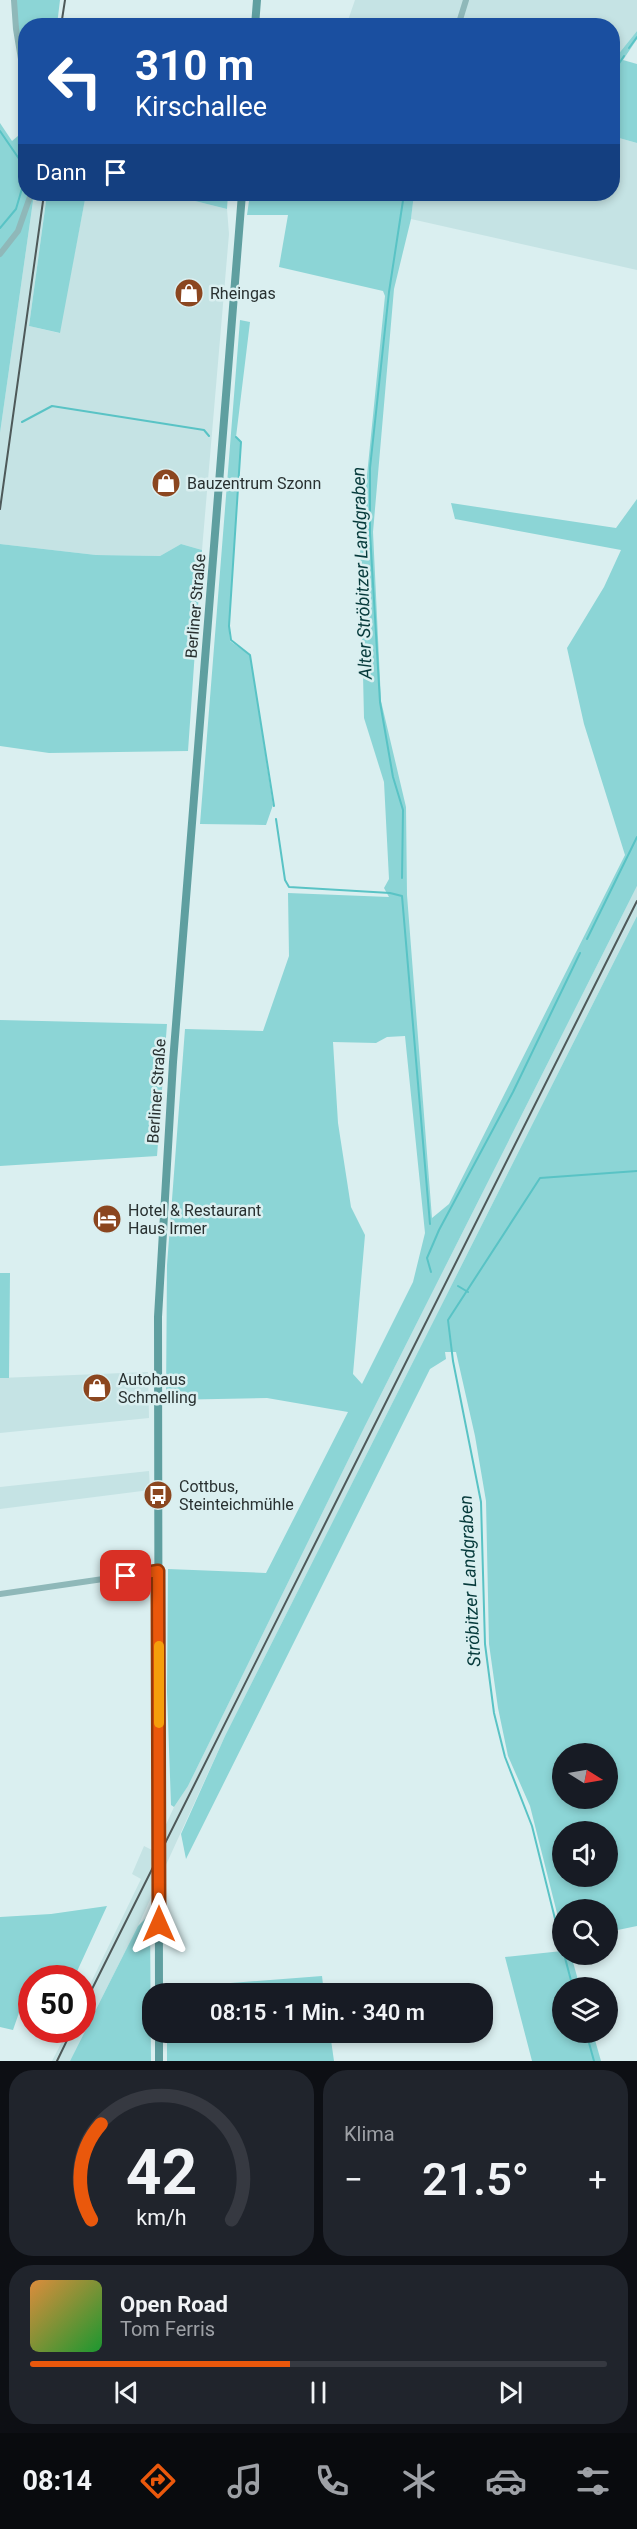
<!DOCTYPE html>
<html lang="de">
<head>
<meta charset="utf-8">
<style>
  body { margin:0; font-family:Roboto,sans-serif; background:#20242c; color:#f1f3f6; height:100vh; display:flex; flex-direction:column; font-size:22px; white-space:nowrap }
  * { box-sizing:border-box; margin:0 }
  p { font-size:20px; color:#9ea1a6 }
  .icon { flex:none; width:33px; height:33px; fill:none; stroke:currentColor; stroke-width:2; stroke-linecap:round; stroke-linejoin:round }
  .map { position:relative; height:2061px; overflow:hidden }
  .panel { display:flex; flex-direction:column; gap:9px; padding:9px; background:#0d0f14; flex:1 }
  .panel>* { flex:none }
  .top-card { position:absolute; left:18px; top:18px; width:602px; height:183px; border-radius:24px; box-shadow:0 3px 9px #0003; background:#1a4fa0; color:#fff; overflow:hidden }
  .needle { width:39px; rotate:101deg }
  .controls { position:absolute; left:552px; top:1743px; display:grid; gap:12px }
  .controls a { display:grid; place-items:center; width:66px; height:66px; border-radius:50%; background:#171b24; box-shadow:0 3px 9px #0003; font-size:30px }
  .speed { position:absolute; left:18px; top:1965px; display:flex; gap:12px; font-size:30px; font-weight:700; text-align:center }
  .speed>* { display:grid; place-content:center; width:78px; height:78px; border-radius:50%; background:#171b24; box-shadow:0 3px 9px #0003; line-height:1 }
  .speed .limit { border:9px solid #d22; background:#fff; color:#111 }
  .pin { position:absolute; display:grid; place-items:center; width:51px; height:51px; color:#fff; margin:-26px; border-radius:12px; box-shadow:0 3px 9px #0006 }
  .me { position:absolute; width:66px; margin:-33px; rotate:0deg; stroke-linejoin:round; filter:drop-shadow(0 0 4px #0008) }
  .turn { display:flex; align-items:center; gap:21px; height:126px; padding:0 18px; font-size:27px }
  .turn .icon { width:78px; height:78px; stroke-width:2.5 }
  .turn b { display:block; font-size:42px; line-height:51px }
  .then { display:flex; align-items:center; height:57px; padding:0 18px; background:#0003; gap:12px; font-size:22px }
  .big { font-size:45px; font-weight:600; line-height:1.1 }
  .panel .card { flex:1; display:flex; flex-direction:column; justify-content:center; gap:9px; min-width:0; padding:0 21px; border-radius:24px; background:#20242c }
  .panel .dial { align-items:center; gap:0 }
  .dial svg { height:156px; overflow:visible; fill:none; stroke:#363941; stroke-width:7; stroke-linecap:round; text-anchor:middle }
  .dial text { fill:#f1f3f6; stroke:none }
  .song { display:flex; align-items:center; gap:18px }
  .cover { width:72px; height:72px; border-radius:9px; background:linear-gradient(135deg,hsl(30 70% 55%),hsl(130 70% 35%)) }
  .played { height:6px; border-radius:3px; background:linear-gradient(90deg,#ea580c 45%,#363941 45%) }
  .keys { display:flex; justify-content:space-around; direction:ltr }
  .heat { display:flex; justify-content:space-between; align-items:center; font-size:33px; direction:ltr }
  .panel .tiles { flex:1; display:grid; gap:9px; grid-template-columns:1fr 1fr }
  .card:last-child { grid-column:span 2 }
  .trip { position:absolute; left:142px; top:1983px; width:351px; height:60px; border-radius:24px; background:#171b24; box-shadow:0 3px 9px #0003; font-weight:600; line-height:60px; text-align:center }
  .dock { display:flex; height:96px; justify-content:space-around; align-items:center; background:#090b0e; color:#9ea1a6 }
  .dock .icon { width:42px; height:42px }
  .dock .active { color:#ea580c }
  .dock b { font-size:27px; color:#f1f3f6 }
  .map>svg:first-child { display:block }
</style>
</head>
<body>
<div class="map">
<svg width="637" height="2061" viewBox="0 0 637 2061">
  <rect width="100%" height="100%" fill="#daeff0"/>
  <!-- built -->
  <path fill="#c5e3e4" d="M355 0H637V31L612 62V26H346Z
    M612 136 637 143V270L411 219 414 194H612Z
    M34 194H47L29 326 59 333 86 194H167L227 209 229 234 202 550 181 544 160 556 96 555 0 544V433Z
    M637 886V916L225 1736 138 1926 70 2061H52L68 2030H82L83 1999 141 1879 132 1874 144 1846 154 1851 174 1807 188 1786 365 1426Z
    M148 1372 149 1418 0 1433V1378Z
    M149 1471 150 1490 0 1509V1487Z"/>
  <!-- green -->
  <path fill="#8cd5d6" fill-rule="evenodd" d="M16 0H60L57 25 26 26 25 80 17 30Z
    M637 31V39L623 60 637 64V143L612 136V62Z
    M0 123 12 141 25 130 26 194H34L0 433Z
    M47 194H86L60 333 29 326Z
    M167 194H228L227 209Z
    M250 194H414L411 219 394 289 373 532 381 701 406 807 407 895 432 1218 449 1204 625 855 584 724 567 648 604 587 621 550 455 519 451 503 616 528 637 499V886L365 1426 188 1786 174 1807 171 1805 167 1692 168 1569 266 1573 348 1412 267 1398 166 1400 167 1265 185 1029 263 1031 289 956 288 893 389 897 384 888 389 879 384 782 364 718 360 545 385 296 383 291 279 267 288 215H247ZM405 1036 425 1233 413 1282 362 1384 353 1374 365 1235 351 1207 338 1123 333 1042 376 1043 387 1037Z
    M240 320 250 322 236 437 241 442 229 626 230 641 250 655 273 805 266 825 200 824Z
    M0 544 96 555 160 556 181 544 202 550 188 751 49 753 0 746Z
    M637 916V1926L608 1932V1910H562V1933L530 1806 508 1756 498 1708 489 1644 486 1501 475 1436 456 1352H445L446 1359 430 1369 186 1859 181 1834 225 1736ZM562 1754H608V1798H562ZM562 1832H608V1876H562Z
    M0 1020 167 1024 157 1156 0 1166Z
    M0 1273H10L9 1378H0Z
    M107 1906 74 1978H32L31 2007H21L13 2030 0 2027V1917L51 1914Z
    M150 1914 151 2061H70L138 1926Z
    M562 1951V1954L571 1955 580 1987 562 1988V2032L593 2033 601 2061H532L505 1957Z
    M322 1976 324 1993H167V1988Z
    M167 2033H330L334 2061H167Z"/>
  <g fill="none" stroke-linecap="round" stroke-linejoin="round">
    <!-- stream -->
    <path stroke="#59c3c5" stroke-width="2" d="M629 48 637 37
      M612 74 624 56
      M0 131 26 169
      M0 228 16 209 26 175
      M22 422 52 406 204 430 209 436
      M236 437 241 442 229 626 231 640 250 655 274 806
      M276 819 285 880 289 887 390 893 402 896 430 1224
      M402 878 403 810 393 777 380 702 370 533V468L389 292 404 194
      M587 939 637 837
      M431 1272 427 1258 439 1230 513 1092 580 953
      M458 1286 468 1292
      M560 1939 532 1826 505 1757 494 1713 485 1644 481 1502 453 1361 448 1320 540 1178 637 1171
      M562 1949V1951
      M564 1954 573 1988
      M586 2032 594 2061"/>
    <!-- street -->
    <path stroke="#8fb8b9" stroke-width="6" d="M14 0 16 29 26 89
      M458 26 466 0
      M0 254 18 231 31 194
      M0 1594 158 1571"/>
    <!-- secondary -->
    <path stroke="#5f9fa0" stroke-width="8" d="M255 26 257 0
      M159 1994 158 1317 173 1062 242 194
      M159 2032V2061"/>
    <!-- rail -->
    <path stroke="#4e5959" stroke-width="2" d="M61 26 65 0
      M0 509 44 194
      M82 2009 637 901
      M82 2023 92 2004
      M57 2061 72 2030"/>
  </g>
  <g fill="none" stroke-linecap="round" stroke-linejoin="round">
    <!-- route casing -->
    <g stroke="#983908" stroke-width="15">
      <path id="route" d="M126 1576 158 1571 159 1924"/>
    </g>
    <!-- route -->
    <use href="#route" stroke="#ea580c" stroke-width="10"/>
    <!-- slow -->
    <path stroke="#f59e0b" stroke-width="10" d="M159 1646V1723"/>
  </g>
  <!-- icons -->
  <defs>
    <g id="shop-disc" transform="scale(1.5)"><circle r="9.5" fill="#8b461f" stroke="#daeff0"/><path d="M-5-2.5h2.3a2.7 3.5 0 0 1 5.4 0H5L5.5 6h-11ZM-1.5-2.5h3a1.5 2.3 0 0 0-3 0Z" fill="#fff"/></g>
    <g id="hotel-disc" transform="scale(1.5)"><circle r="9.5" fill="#8b461f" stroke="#daeff0"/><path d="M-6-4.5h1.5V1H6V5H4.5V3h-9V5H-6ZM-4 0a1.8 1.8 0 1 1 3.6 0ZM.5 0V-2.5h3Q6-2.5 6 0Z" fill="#fff"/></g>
    <g id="bus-disc" transform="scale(1.5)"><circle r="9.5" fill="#8b461f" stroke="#daeff0"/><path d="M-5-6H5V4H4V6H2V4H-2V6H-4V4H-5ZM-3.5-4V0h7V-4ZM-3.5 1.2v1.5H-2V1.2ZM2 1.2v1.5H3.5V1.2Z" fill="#fff"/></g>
  </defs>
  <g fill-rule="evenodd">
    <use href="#shop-disc" x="189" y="293"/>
    <use href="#shop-disc" x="166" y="483"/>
    <use href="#hotel-disc" x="107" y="1219"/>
    <use href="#shop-disc" x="97" y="1388"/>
    <use href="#bus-disc" x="158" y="1495"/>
  </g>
  <g text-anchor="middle" stroke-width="5" stroke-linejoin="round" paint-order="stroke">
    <!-- poi labels -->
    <g font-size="16" fill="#283030" stroke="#daeff0" text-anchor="start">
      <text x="210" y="299">Rheingas</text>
      <text x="187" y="489">Bauzentrum Szonn</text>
      <text x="128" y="1216">Hotel &amp; Restaurant<tspan x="128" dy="18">Haus Irmer</tspan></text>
      <text x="118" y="1385">Autohaus<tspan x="118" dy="18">Schmelling</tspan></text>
      <text x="179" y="1492">Cottbus,<tspan x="179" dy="18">Steinteichmühle</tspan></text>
    </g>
    <!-- street labels -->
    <g font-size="16" fill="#283030" stroke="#daeff0">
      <text transform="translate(195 606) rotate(-85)" y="6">Berliner Straße</text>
      <text transform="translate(156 1091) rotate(-86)" y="6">Berliner Straße</text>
    </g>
    <!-- water labels -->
    <g font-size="18" font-style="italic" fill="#063a3b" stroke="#daeff0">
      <text transform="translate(362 573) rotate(-92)" y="6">Alter Ströbitzer Landgraben</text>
      <text transform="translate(470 1581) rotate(-93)" y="6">Ströbitzer Landgraben</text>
    </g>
  </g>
</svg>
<div class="controls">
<a><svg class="needle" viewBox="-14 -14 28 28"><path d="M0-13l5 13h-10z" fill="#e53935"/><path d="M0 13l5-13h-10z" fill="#9ea1a6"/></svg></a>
<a><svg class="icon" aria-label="sound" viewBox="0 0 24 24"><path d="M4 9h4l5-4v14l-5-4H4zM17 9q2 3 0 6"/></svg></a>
<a><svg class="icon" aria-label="search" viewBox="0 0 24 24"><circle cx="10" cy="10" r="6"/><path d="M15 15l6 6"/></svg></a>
<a><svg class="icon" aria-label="layers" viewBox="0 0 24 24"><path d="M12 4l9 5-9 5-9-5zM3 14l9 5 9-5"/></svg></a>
</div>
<div class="speed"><div class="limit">50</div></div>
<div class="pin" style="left:126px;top:1576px;background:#d93025"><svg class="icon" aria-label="arrive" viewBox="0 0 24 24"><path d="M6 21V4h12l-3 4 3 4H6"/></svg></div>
<svg class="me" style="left:159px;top:1924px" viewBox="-20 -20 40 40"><path d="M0-17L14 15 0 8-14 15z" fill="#ea580c" stroke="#fff" stroke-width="4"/></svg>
<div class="trip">08:15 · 1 Min. · 340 m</div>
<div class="top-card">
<div class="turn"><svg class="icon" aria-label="left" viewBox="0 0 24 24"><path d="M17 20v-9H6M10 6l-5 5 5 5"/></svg><div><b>310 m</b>Kirschallee</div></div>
<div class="then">Dann<svg class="icon" aria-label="arrive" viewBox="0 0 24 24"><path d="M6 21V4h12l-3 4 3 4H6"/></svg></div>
</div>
</div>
<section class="panel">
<div class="tiles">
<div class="card dial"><svg viewBox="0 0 100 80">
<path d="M14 69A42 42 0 1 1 86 69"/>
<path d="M14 69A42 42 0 0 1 19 20" stroke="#ea580c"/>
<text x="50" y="56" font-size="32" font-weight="700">42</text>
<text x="50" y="72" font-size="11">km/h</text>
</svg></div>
<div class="card"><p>Klima</p>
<div class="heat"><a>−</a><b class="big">21.5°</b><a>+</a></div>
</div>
<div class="card">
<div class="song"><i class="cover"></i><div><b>Open Road</b><p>Tom Ferris</p></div></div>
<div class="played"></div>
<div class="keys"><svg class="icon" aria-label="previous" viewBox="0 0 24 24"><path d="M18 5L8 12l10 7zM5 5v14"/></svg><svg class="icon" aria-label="pause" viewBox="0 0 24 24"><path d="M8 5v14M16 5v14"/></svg><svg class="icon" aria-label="next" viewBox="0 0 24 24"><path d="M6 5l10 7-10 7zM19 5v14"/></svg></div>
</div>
</div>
</section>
<nav class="dock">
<b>08:14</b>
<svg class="icon active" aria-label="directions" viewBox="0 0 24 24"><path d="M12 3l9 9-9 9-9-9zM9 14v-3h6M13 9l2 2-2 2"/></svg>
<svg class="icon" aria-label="music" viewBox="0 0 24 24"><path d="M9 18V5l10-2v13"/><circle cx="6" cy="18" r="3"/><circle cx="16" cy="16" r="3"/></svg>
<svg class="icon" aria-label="phone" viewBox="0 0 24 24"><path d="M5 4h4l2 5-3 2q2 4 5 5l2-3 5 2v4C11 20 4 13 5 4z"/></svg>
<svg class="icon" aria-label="climate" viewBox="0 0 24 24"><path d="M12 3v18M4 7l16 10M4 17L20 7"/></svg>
<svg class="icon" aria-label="car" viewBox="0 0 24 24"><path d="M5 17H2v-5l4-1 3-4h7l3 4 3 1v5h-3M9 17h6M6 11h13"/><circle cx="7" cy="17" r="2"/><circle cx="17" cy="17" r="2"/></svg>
<svg class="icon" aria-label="filters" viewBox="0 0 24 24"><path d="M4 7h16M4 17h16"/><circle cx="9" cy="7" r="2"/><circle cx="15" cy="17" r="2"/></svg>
</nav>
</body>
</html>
